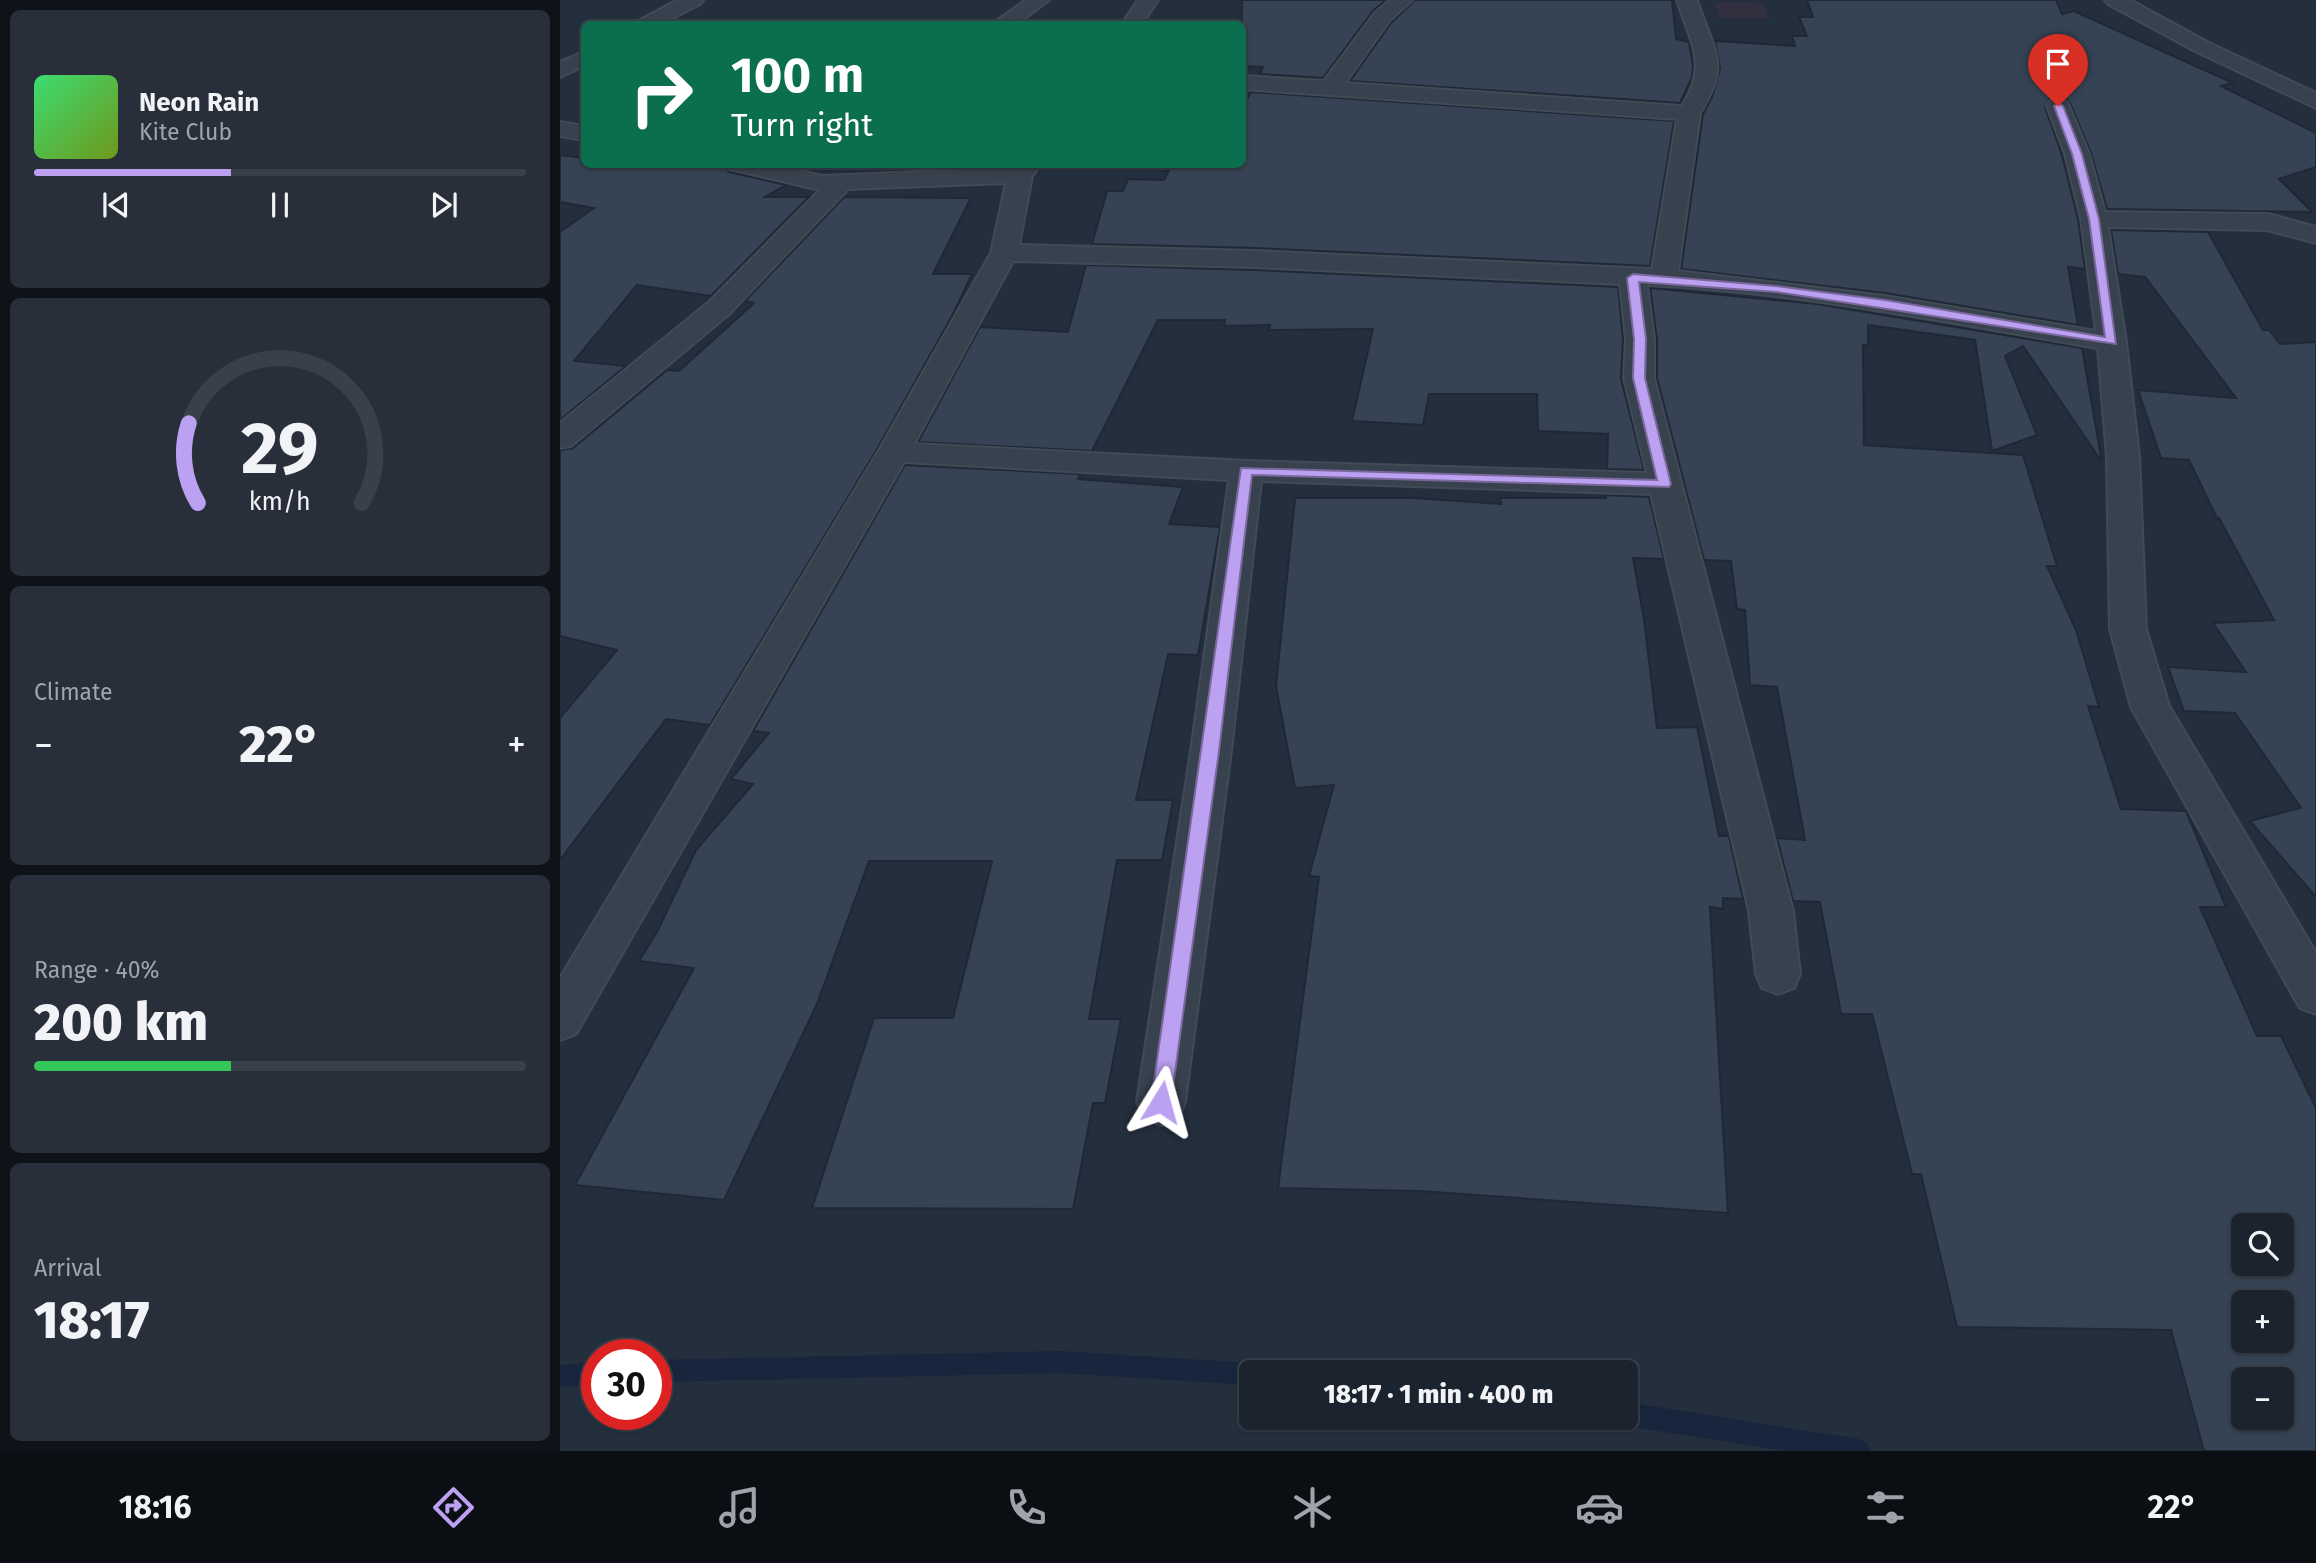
<!DOCTYPE html>
<html lang="en">
<head>
<meta charset="utf-8">
<style>
  body { margin:0; font-family:"Fira Sans",sans-serif; background:#282f3a; color:#f1f3f6; height:100vh; display:flex; flex-direction:column; font-size:26px; white-space:nowrap }
  * { box-sizing:border-box; margin:0 }
  p { font-size:23px; color:#a0a4aa }
  .icon { flex:none; width:38px; height:38px; fill:none; stroke:currentColor; stroke-width:2; stroke-linecap:round; stroke-linejoin:round }
  .map { position:relative; flex:1; overflow:hidden }
  .panel { display:flex; flex-direction:column; gap:10px; padding:10px; background:#0f1319; width:560px }
  .panel>* { flex:none }
  .hud { position:absolute; left:21px; top:21px; width:665px; height:147px; border-radius:10px; box-shadow:0 2px 5px #0004,0 0 0 2px #39404a; background:#0b6e4f; color:#fff; overflow:hidden }
  .controls { position:absolute; left:1671px; top:1213px; display:grid; gap:14px }
  .controls a { display:grid; place-items:center; width:63px; height:63px; border-radius:10px; background:#1b232e; box-shadow:0 2px 5px #0004,0 0 0 2px #39404a; font-size:35px }
  .speed { position:absolute; left:21px; top:1339px; display:flex; gap:14px; font-size:35px; font-weight:700; text-align:center }
  .speed>* { display:grid; place-content:center; width:91px; height:91px; border-radius:50%; background:#1b232e; box-shadow:0 2px 5px #0004,0 0 0 2px #39404a; line-height:1 }
  .speed .limit { border:10px solid #d22; background:#fff; color:#111 }
  .pin { position:absolute; display:grid; place-items:center; width:60px; height:60px; color:#fff; margin:-72px -30px; border-radius:50% 50% 50% 0; rotate:-45deg; box-shadow:0 0 7px #0007 }
  .pin .icon { rotate:45deg }
  .me { position:absolute; width:77px; margin:-38px; rotate:8deg; stroke-linejoin:round; filter:drop-shadow(0 0 5px #0008) }
  .turn { display:flex; align-items:center; gap:24px; height:147px; padding:0 35px; font-size:32px }
  .turn .icon { width:91px; height:91px; stroke-width:2.5 }
  .turn b { display:block; font-size:49px; line-height:60px }
  .big { font-size:52px; font-weight:800; line-height:1.1 }
  .panel .card { flex:1; display:flex; flex-direction:column; justify-content:center; gap:10px; min-width:0; padding:0 24px; border-radius:10px; background:#282f3a }
  .panel .dial { align-items:center; gap:0 }
  .dial svg { height:182px; overflow:visible; fill:none; stroke:#39404a; stroke-width:7; stroke-linecap:round; text-anchor:middle }
  .dial text { fill:#f1f3f6; stroke:none }
  .song { display:flex; align-items:center; gap:21px }
  .cover { width:84px; height:84px; border-radius:10px; background:linear-gradient(135deg,hsl(140 70% 55%),hsl(80 70% 35%)) }
  .played { height:7px; border-radius:4px; background:linear-gradient(90deg,#bca0f2 40%,#39404a 40%) }
  .keys { display:flex; justify-content:space-around; direction:ltr }
  .heat { display:flex; justify-content:space-between; align-items:center; font-size:38px; direction:ltr }
  .charge { height:10px; border-radius:5px; background:linear-gradient(90deg,#34c759 40%,#39404a 0) }
  .trip { position:absolute; left:679px; top:1360px; width:399px; height:70px; border-radius:10px; background:#1b232e; box-shadow:0 2px 5px #0004,0 0 0 2px #39404a; font-weight:800; line-height:70px; text-align:center }
  .tab-bar { display:flex; height:112px; justify-content:space-around; align-items:center; background:#0b0e12; color:#a0a4aa }
  .tab-bar .icon { width:49px; height:49px }
  .tab-bar .on { color:#bca0f2 }
  .tab-bar b { font-size:32px; color:#f1f3f6 }
  main { display:flex; flex:1; min-height:0 }
  .map>svg:first-child { display:block }
</style>
</head>
<body>
<main>
<section class="panel">
<div class="card">
<div class="song"><i class="cover"></i><div><b>Neon Rain</b><p>Kite Club</p></div></div>
<div class="played"></div>
<div class="keys"><svg class="icon" aria-label="previous" viewBox="0 0 24 24"><path d="M18 5L8 12l10 7zM5 5v14"/></svg><svg class="icon" aria-label="pause" viewBox="0 0 24 24"><path d="M8 5v14M16 5v14"/></svg><svg class="icon" aria-label="next" viewBox="0 0 24 24"><path d="M6 5l10 7-10 7zM19 5v14"/></svg></div>
</div>
<div class="card dial"><svg viewBox="0 0 100 80">
<path d="M14 69A42 42 0 1 1 86 69"/>
<path d="M14 69A42 42 0 0 1 10 34" stroke="#bca0f2"/>
<text x="50" y="56" font-size="32" font-weight="700">29</text>
<text x="50" y="72" font-size="11">km/h</text>
</svg></div>
<div class="card"><p>Climate</p>
<div class="heat"><a>−</a><b class="big">22°</b><a>+</a></div>
</div>
<div class="card"><p>Range · 40%</p><b class="big">200 km</b><div class="charge"></div></div>
<div class="card"><p>Arrival</p><b class="big">18:17</b></div>
</section>
<div class="map">
<svg width="1756" height="1451" viewBox="0 0 1756 1451">
  <rect width="100%" height="100%" fill="#242f3e"/>
  <!-- medical -->
  <path fill="#32303f" d="M1154 2 1204 3 1209 19 1159 18Z"/>
  <g fill="none" stroke-linecap="round" stroke-linejoin="round">
    <!-- stream -->
    <path fill="#17263c" fill-rule="evenodd" d="M500 1351 691 1363 699 1366 701 1372H691V1385L500 1373 96 1382V1360Z
      M37 1362V1384L0 1387V1365Z
      M1066 1402 1299 1439 1307 1443 1311 1451H1226L1066 1426 1058 1422 1056 1418H1066Z"/>
  </g>
  <!-- building -->
  <path fill="#364354" stroke="#1f2835" stroke-width="2" fill-rule="evenodd" d="M682 0H826L813 11 763 78 700 74 703 67 682 66Z
    M855 0H1112L1116 39 1129 42 1133 65 1132 77 1120 103 790 81 831 23Z
    M1247 0H1496L1502 14 1514 11 1673 83 1661 86 1756 133V167L1719 179 1752 212 1547 209 1531 153 1511 105 1506 98H1490L1485 107 1502 155 1518 219 1525 269 1508 267 1518 325 1325 293 1121 269 1143 114 1152 97 1160 69 1155 41 1235 46 1232 36H1247L1239 17H1253Z
    M691 92 1114 121 1090 266 694 248 532 244 547 191H563L568 179 604 180 612 164H682V108Z
    M0 155 24 158V164H164L169 172 226 185 205 197H249L151 296 77 285 14 361 66 366 0 420V232L34 208 0 202Z
    M284 197 411 198 373 274H412L391 318 316 451 150 725 106 719 0 860V718L57 650 0 636V450L13 448 107 370 119 371 194 303 185 301Z
    M1551 230 1648 232 1703 330H1709L1720 344 1756 342V897L1690 821 1741 808 1675 713 1624 711 1608 667 1686 672 1653 623 1714 620 1659 518H1657L1629 460 1601 458 1578 390 1676 398 1585 277 1558 274Z
    M526 265 694 270 1058 287 1063 339 1061 379 1084 470 1047 469 1048 434 978 431 977 394H869L863 425 792 421 813 329 709 330 710 325 664 326 665 320H598L532 451 358 442 420 327 508 332Z
    M1090 288 1257 304 1522 348 1542 462 1463 346 1445 356 1477 435 1432 451 1415 340 1308 325V345H1303L1304 445 1463 455 1497 566H1487L1516 630 1539 707 1528 706 1561 809 1626 811 1666 907H1640L1697 1036H1721L1756 1108V1451H1644L1611 1330 1397 1327 1361 1174H1352L1312 1014H1281L1260 902 1233 901 1217 838 1245 840 1217 687 1190 685 1185 610 1177 609 1171 561 1144 560 1097 378V339ZM1684 1225H1722V1264H1684ZM1684 1302H1722V1340H1684ZM1684 1379H1722V1418H1684Z
    M345 465 520 474 518 479 623 487 609 524 660 527 638 655 608 654 576 800H613L602 860H557L529 1019H561L545 1103H533L513 1209 252 1208 314 1018H393L432 861H309L257 1004 164 1200 15 1185 134 968 79 961 97 932 136 850 193 784 171 779 209 733 193 731Z
    M1046 495 1089 497 1104 559 1073 558 1084 619 1097 728 1137 727 1159 836H1169L1183 899 1163 898V909L1150 907 1168 1213 859 1191 718 1188 759 877 749 876 774 785 735 788 716 686 735 498H853L941 504 940 498H1046Z"/>
  <g fill="none" stroke-linecap="round" stroke-linejoin="round">
    <!-- minor casing -->
    <g stroke="#414a57" stroke-width="4">
      <path id="minor" d="M118 0H143L140 4 101 24H77L80 20Z
        M466 0H489L457 24H435L438 20Z
        M578 0H598L582 24H562Z
        M830 0H852L829 21 785 83 1122 106C1149 64 1130 42 1117 0H1137C1153 51 1172 62 1140 113L1118 271 1325 296 1536 331 1521 219 1505 154 1487 106 1490 101H1506L1509 106 1529 154 1545 212 1708 214 1756 227V243L1707 230 1548 227 1566 342 1579 456 1586 629 1609 706 1756 953V1014L1740 1008 1571 707 1550 629 1547 456 1538 348C1389 323 1239 292 1087 285L1094 339V378L1233 911 1240 974 1234 988 1218 994 1202 988 1196 974 1189 911 1091 494 701 481 671 751 625 1102 618 1118 601 1125 584 1118 577 1102 631 751 669 480 344 462 16 1034 0 1040V978L318 452 431 253 446 183 288 189 169 314 11 446 0 448V423L149 302 260 190 170 169 166 164H212L262 176 453 168 456 164H481L472 176 459 245 694 251 1092 269 1117 119 682 89V76L764 81 815 13ZM453 261 694 267 1060 284 1066 339 1064 378 1087 473 686 461 354 444Z
        M1545 0H1570L1649 43 1756 93V108L1635 51 1548 4Z
        M24 52V66L0 77V62Z
        M0 122 24 126V140L0 136Z"/>
    </g>
    <!-- minor -->
    <use href="#minor" fill="#38414e" fill-rule="evenodd"/>
  </g>
  <!-- route -->
  <path fill="#bca0f2" stroke="#7a689d" stroke-width="2" d="M1498 103 1503 106 1522 154 1539 219 1556 344 1216 292 1079 282 1086 339 1085 378 1111 484 1109 487 692 475 659 751 611 1102 608 1108 601 1111 594 1108 591 1102 681 468 1097 480 1073 378 1074 339 1067 278 1073 274 1216 286 1325 300 1545 337 1529 219 1512 154 1494 106Z"/>
</svg>
<div class="controls">
<a><svg class="icon" aria-label="search" viewBox="0 0 24 24"><circle cx="10" cy="10" r="6"/><path d="M15 15l6 6"/></svg></a>
<a>+</a>
<a>−</a>
</div>
<div class="speed"><div class="limit">30</div></div>
<div class="pin" style="left:1498px;top:106px;background:#d93025"><svg class="icon" aria-label="arrive" viewBox="0 0 24 24"><path d="M6 21V4h12l-3 4 3 4H6"/></svg></div>
<svg class="me" style="left:601px;top:1102px" viewBox="-20 -20 40 40"><path d="M0-17L14 15 0 8-14 15z" fill="#bca0f2" stroke="#fff" stroke-width="4"/></svg>
<div class="trip">18:17 · 1 min · 400 m</div>
<div class="hud">
<div class="turn"><svg class="icon" aria-label="right" viewBox="0 0 24 24"><path d="M7 20v-9h11M14 6l5 5-5 5"/></svg><div><b>100 m</b>Turn right</div></div>
</div>
</div>
</main>
<nav class="tab-bar">
<b>18:16</b>
<svg class="icon on" aria-label="directions" viewBox="0 0 24 24"><path d="M12 3l9 9-9 9-9-9zM9 14v-3h6M13 9l2 2-2 2"/></svg>
<svg class="icon" aria-label="music" viewBox="0 0 24 24"><path d="M9 18V5l10-2v13"/><circle cx="6" cy="18" r="3"/><circle cx="16" cy="16" r="3"/></svg>
<svg class="icon" aria-label="phone" viewBox="0 0 24 24"><path d="M5 4h4l2 5-3 2q2 4 5 5l2-3 5 2v4C11 20 4 13 5 4z"/></svg>
<svg class="icon" aria-label="climate" viewBox="0 0 24 24"><path d="M12 3v18M4 7l16 10M4 17L20 7"/></svg>
<svg class="icon" aria-label="car" viewBox="0 0 24 24"><path d="M5 17H2v-5l4-1 3-4h7l3 4 3 1v5h-3M9 17h6M6 11h13"/><circle cx="7" cy="17" r="2"/><circle cx="17" cy="17" r="2"/></svg>
<svg class="icon" aria-label="filters" viewBox="0 0 24 24"><path d="M4 7h16M4 17h16"/><circle cx="9" cy="7" r="2"/><circle cx="15" cy="17" r="2"/></svg>
<b>22°</b>
</nav>
</body>
</html>
